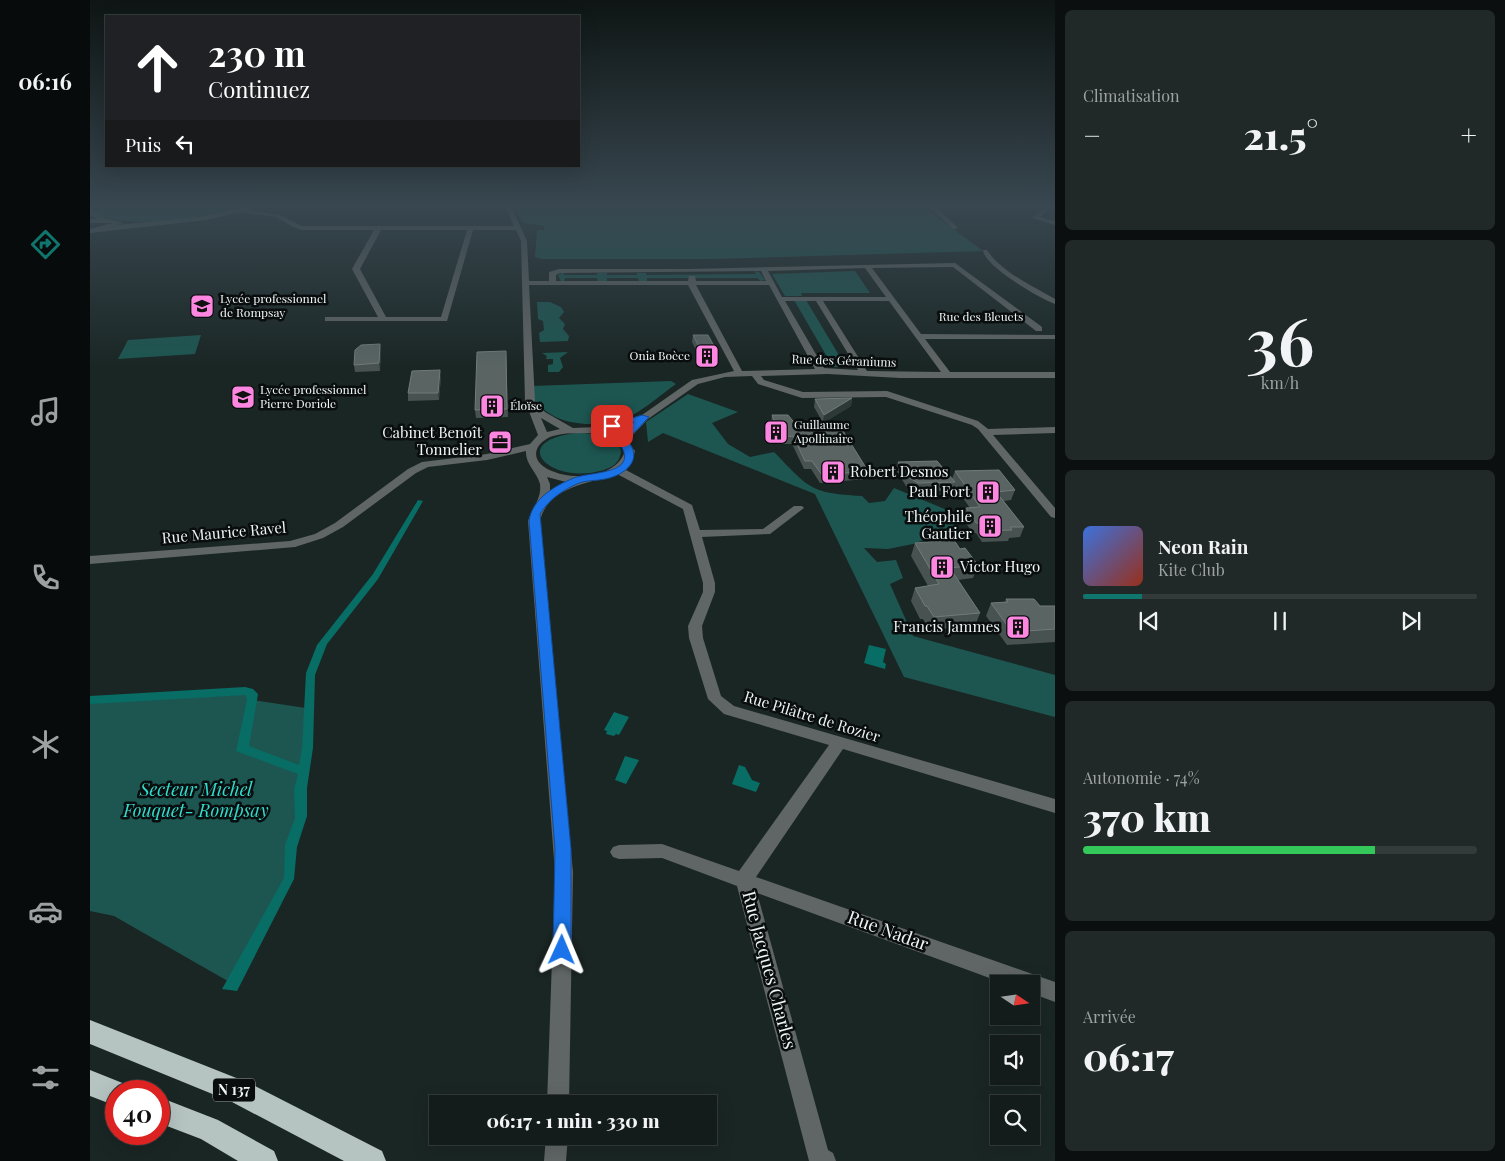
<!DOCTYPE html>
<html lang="fr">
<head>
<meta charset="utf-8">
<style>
  body { margin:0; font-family:"Playfair Display",serif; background:#212928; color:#f1f3f6; height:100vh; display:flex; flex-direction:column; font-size:19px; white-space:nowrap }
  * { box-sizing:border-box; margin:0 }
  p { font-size:16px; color:#9da1a3 }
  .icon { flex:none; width:28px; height:28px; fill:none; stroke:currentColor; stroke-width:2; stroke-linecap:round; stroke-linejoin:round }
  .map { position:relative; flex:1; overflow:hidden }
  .details { display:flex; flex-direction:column; gap:10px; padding:10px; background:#0b0f0f; width:450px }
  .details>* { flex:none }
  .top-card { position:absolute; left:15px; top:15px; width:475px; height:152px; border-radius:0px; box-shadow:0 5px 20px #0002,0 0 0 1px #333a3a; background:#202124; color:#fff; overflow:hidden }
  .needle { width:32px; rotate:103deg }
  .buttons { position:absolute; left:900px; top:975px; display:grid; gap:10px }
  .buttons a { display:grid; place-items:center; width:50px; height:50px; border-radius:0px; background:#141c1b; box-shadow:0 5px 20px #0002,0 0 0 1px #333a3a; font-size:25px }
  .speed { position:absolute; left:15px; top:1080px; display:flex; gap:10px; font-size:25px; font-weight:700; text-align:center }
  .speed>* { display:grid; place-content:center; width:65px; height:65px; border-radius:50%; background:#141c1b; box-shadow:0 5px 20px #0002,0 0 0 1px #333a3a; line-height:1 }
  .speed .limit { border:8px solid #d22; background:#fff; color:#111 }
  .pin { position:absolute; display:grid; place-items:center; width:42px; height:42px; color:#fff; margin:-21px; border-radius:10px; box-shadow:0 2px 8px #0006 }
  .me { position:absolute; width:55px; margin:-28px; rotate:1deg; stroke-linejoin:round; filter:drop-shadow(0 0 4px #0008) }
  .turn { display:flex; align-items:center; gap:18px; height:105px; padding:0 20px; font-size:22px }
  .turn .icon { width:65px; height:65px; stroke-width:2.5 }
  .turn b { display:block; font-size:35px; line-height:42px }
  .then { display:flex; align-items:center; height:48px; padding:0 20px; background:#0003; gap:10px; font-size:19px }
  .big { font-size:38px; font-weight:800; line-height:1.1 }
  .details .tile { flex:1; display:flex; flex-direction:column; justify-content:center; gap:8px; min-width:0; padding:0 18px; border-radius:8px; background:#212928 }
  .details .dial { align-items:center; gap:0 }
  .dial b { font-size:65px; line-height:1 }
  .song { display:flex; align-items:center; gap:15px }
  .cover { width:60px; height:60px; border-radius:8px; background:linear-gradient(135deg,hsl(220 70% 55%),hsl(10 70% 35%)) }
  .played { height:5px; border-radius:2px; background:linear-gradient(90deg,#0f766e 15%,#333a3a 15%) }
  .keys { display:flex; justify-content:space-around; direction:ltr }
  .heat { display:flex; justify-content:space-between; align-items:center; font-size:28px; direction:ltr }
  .charge { height:8px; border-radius:4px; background:linear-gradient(90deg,#34c759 74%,#333a3a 0) }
  .trip { position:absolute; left:339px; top:1095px; width:288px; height:50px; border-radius:0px; background:#141c1b; box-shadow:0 5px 20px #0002,0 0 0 1px #333a3a; font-weight:800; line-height:50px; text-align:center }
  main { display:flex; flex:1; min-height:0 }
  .tab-bar { display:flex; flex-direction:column; width:90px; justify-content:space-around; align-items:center; background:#080b0b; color:#9da1a3 }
  .tab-bar .icon { width:35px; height:35px }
  .tab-bar .on { color:#0f766e }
  .tab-bar b { font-size:22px; color:#f1f3f6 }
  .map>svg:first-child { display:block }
</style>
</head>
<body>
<main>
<nav class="tab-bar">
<b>06:16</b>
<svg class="icon on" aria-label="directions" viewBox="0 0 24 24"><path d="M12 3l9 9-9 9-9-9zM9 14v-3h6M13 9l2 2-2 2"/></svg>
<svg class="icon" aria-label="music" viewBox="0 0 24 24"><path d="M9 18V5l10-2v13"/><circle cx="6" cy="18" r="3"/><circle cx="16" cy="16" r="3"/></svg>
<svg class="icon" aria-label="phone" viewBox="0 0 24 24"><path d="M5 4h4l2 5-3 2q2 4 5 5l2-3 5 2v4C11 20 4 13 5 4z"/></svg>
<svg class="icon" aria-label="climate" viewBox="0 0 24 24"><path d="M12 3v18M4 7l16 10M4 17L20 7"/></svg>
<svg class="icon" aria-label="car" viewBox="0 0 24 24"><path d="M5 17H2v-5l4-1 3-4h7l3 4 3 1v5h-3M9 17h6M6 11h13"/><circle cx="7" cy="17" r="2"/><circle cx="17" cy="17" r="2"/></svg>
<svg class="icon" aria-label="filters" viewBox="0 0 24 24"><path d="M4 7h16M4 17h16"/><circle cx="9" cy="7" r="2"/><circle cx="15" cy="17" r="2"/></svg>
</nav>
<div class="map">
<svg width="965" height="1161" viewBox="0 0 965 1161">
  <rect width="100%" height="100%" fill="#1a2624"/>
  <!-- green -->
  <path fill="#1d5651" d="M9 204H168C131 213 36 234 5 212Z
    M422 204H830L893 251 619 259H452L445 257 447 230H454V226L433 223Z
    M665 271 669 272 675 280 670 281 668 278H557V282H549L548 278H517V282H508L507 278H475L474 282H471L468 275 474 272V275H507V273H517V275H547V273H556V275L666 274Z
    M765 271 780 293H711L712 296H695L682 274Z
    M704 300H716L756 367H743Z
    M447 302H460L471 307 474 312 469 318 475 324 473 329 479 336 478 341 450 342 449 333 454 330 453 321 448 319Z
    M111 335 105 354 28 359 38 340Z
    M478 352 470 358 473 367 469 372H458V365L463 364V359H456L457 356 452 353Z
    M581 381 586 384C570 395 550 414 531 420 512 426 480 426 462 415 455 411 449 405 443 401L442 386Z
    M598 394 648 412 622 423 638 444 660 457 684 452C720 489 720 493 772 496L779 503 795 501 804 488 857 510 868 527 823 544 798 549 774 548 787 562 806 560 813 578 800 584 823 636 965 675V717L814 677 725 494 573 433 558 442 556 422Z
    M486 433C498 433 537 436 530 456 528 465 518 469 510 471 461 484 416 442 486 433Z
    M153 692 162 700 216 708 217 816 201 847 199 879 143 984 24 916 0 911V700Z"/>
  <!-- water -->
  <path fill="#076d65" d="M328 500 333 501 288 579 237 644 225 675 223 748 217 788V816L207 847 204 879 147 991 132 989 194 878 195 845 205 818 204 790 208 774 146 751 157 700 156 695 0 704V696L155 687 163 689 168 694 159 746 209 765 212 748 216 673 227 645 283 574Z
    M779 645 796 649 793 662 796 664 795 669 774 663Z
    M524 712 539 717 529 735 526 734 524 736 516 734 517 731 514 730Z
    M535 756 549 760 536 784 525 780Z
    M649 765 655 767 662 780 670 783 666 792 642 784Z"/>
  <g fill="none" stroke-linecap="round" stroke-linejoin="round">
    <!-- minor -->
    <path fill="#606565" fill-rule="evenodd" d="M0 204H5L3 211 15 218 33 223 27 225 116 216 166 204H178L158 210 190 215 212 226H424L414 204H420L437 241 439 281H459V272L469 269H599L865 263 952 327V331H946L863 267 782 268 831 334 965 335V339H835L860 372H965V378H810L738 374 671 376 674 380 713 392 797 391 888 421 898 429 965 427V433L903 435 965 508V518L961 517 888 429 882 425 796 397 712 398 668 384 662 376 635 377 608 384 558 419 537 441 545 451 542 462 534 469 602 505 610 530 673 529 704 506H712L714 508 680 534 612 537 625 583V592L612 626 613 638 631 696 644 706 965 799V813L753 749 666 877 965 982V1002L941 993V984H916L667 893 738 1150 743 1153 746 1161H719L647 886 572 858 529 859 523 857 520 852 523 847 529 845 572 844 649 871 739 745 634 714 618 699 599 638 598 626 613 592V583L593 509 527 474C499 484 458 486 450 521L483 872 479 1104H457L465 872 438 521C442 508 452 498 450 484 447 472 435 464 436 451L397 460 338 467 326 473 253 527 233 538 205 547 0 564V556L200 541 225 534 245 523 318 469 332 462 397 454 440 444 448 435 435 401 431 241 426 230H383L357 321H235V317H288L262 269 284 230H212L203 227 186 217 150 212 116 220 0 233V229L23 223H0V219H7L0 215ZM291 230H377L351 317H296L270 269ZM775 268 796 297H692L678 271ZM671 271 676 281H606L605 276H599L598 281H466V275L470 273ZM439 285H598L644 371 602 380 552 415 507 427 483 428 455 412 445 401ZM606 285H679L725 369 652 371ZM695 301H726L768 370 734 368ZM733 301H799L851 372 777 371ZM451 418 470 429 457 432ZM543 424 530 436 517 431ZM505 433 527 442 535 451C522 492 432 477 448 447 451 442 457 438 463 436 476 432 491 434 505 433ZM457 477 476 482 460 491V484Z
      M836 204H843L867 227V229H863Z
      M958 204H965L950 217 965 221V225L942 218Z
      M893 250H897C910 271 944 287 965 299V304C950 299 893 265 893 250Z
      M456 1136H478L476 1161H454Z"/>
    <!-- highway -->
    <path fill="#b5c3c1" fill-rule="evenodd" d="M0 1020 159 1083 292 1151 296 1161H254L142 1102 0 1044Z
      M0 1070 35 1084 38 1091H26V1106L0 1096Z
      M69 1097 128 1120 184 1151 188 1161H148L111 1139 69 1123Z"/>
  </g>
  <!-- wall -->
  <path fill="#475251" d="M603 335 628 353 627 360H611L602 342Z
    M290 344 291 350 290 371 265 372 264 365Z
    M416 351 418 417 386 418 385 410Z
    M351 377 349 400 318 401V393Z
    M762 398 761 406 733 423 724 407 725 399Z
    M682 415 707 426 778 471 776 479 730 483 721 469H714L702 444H689L681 423Z
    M808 462 862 479 865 471 925 490 921 500 914 501 934 527 930 537 919 538 918 541 892 542 886 533H883L872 518 876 508H880L864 485 863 490 826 492 816 486 806 470Z
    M825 543 870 549 888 565 883 578 868 580 890 613 885 626 840 630 833 619H830L821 601 825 588 838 586 821 556Z
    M916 599 950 606H965V642L917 645 896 616 901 603 915 602Z"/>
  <!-- shaded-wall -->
  <path fill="#2d3938" d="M290 344 291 350 290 371 289 363Z
    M350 370 351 377 349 400 348 393Z
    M762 398 761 406 733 423 734 415Z"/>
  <!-- building -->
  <path fill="#596463" stroke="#707b7a" d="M603 335H618L628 353H612Z
    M290 344 289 363 264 365 265 350 271 345Z
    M416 351 417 409 385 410 387 352Z
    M350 370 348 393H318L322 371Z
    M762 398 734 415 725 399Z
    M682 415H698L707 426H750L778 471 732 475 722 461H715L703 436 691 437Z
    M847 461 865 482 828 483 818 477 808 462Z
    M909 470 925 490 906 492 934 527H920L922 530 896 531 890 523H886L876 508 890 507 865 471Z
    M864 540 870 549 875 548 888 565 860 568 890 613 844 617 837 606H835L825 588 849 584 825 543Z
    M916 599H944L950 606H965V629L922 632 901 603 918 602Z"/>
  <!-- sky -->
  <linearGradient id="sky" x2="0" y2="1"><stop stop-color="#0e1514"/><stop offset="0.56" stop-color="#384750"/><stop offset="1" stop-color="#384750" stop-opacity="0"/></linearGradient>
  <rect width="965" height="367" fill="url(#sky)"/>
  <!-- route -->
  <path fill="#1a73e8" stroke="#114b97" d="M552 415 559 417 537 440C554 459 536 475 515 479 507 481 497 480 489 483 473 490 459 499 450 514L481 849V950L478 955 472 958 466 955 463 950 465 849 439 521C442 499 464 486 484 478 502 471 554 475 527 440L544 422 522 428 518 426Z"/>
  <!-- icons -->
  <defs>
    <g id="school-square" transform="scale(1.25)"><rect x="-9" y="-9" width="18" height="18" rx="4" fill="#fd86e1" stroke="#090d0d"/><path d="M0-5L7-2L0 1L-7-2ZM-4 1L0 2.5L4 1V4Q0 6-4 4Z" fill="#111"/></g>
    <g id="building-square" transform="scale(1.25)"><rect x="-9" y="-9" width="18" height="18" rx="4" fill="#fd86e1" stroke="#090d0d"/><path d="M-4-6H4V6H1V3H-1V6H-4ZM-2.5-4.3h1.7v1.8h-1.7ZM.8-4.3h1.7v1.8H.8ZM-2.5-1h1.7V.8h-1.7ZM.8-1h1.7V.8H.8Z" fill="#111"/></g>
    <g id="office-square" transform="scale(1.25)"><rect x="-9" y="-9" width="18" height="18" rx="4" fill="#fd86e1" stroke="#090d0d"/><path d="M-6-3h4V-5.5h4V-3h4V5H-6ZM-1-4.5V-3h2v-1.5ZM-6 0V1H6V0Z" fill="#111"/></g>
  </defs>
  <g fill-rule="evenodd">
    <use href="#school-square" x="112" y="306"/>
    <use href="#building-square" x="617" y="356"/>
    <use href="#school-square" x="153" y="397"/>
    <use href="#building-square" x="402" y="406"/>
    <use href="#building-square" x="686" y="432"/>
    <use href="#office-square" x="410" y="442"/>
    <use href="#building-square" x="743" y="472"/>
    <use href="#building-square" x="898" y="492"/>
    <use href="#building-square" x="900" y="526"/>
    <use href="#building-square" x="852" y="567"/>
    <use href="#building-square" x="928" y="627"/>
  </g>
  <g text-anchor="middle" stroke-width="5" stroke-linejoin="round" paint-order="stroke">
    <!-- far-poi labels -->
    <g font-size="12" fill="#eef6f5" stroke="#090d0d" text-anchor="start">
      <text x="130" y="303">Lycée professionnel<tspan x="130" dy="14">de Rompsay</tspan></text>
      <text x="600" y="360" text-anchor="end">Onia Boèce</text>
      <text x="170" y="394">Lycée professionnel<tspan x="170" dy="14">Pierre Doriole</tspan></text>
      <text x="420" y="410">Éloïse</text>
      <text x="704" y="429">Guillaume<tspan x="704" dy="14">Apollinaire</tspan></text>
    </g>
    <!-- far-street labels -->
    <g font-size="12" fill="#eef6f5" stroke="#090d0d">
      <text x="891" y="321">Rue des Bleuets</text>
      <text transform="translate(754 361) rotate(2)" y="4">Rue des Géraniums</text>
    </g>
    <!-- shield labels -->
    <rect fill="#090d0d" stroke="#a9b0af" stroke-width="1" x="123" y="1078.5" width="42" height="23" rx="4"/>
    <g font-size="14" font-weight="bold" fill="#eef6f5">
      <text x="144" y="1095">N 137</text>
    </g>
    <!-- poi labels -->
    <g font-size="15" fill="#eef6f5" stroke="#090d0d" text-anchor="end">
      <text x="392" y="438">Cabinet Benoît<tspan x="392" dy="17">Tonnelier</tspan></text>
      <text x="760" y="477" text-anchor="start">Robert Desnos</text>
      <text x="880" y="497">Paul Fort</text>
      <text x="882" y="522">Théophile<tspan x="882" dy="17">Gautier</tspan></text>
      <text x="870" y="572" text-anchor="start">Victor Hugo</text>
      <text x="910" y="632">Francis Jammes</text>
    </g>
    <!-- street labels -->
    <g font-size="15" fill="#eef6f5" stroke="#090d0d">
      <text transform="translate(134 533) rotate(-5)" y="5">Rue Maurice Ravel</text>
      <text transform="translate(722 717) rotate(17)" y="5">Rue Pilâtre de Rozier</text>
    </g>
    <!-- near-park labels -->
    <g font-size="18" font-style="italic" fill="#30dcce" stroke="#090d0d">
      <text x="106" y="796">Secteur Michel<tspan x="106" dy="21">Fouquet- Rompsay</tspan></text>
    </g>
    <!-- near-street labels -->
    <g font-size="18" fill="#eef6f5" stroke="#090d0d">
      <text transform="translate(798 931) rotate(20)" y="6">Rue Nadar</text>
      <text transform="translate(679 970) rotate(75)" y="6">Rue Jacques Charles</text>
    </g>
  </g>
</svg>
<div class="buttons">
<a><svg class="needle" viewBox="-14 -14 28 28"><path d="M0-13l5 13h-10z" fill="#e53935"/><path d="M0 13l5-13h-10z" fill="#9da1a3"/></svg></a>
<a><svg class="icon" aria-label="sound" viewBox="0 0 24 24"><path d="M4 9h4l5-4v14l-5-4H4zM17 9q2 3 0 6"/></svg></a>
<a><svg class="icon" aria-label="search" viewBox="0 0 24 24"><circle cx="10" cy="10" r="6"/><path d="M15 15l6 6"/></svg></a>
</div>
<div class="speed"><div class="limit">40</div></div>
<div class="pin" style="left:522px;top:426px;background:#d93025"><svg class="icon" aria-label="arrive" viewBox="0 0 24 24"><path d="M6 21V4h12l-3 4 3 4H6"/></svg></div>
<svg class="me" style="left:472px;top:950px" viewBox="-20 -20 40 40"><path d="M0-17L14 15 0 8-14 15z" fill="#1a73e8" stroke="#fff" stroke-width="4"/></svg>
<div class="trip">06:17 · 1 min · 330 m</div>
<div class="top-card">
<div class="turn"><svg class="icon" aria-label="ahead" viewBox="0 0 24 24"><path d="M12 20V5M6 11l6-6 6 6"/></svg><div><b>230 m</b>Continuez</div></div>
<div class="then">Puis<svg class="icon" aria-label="left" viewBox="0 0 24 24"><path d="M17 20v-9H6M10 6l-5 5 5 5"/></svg></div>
</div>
</div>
<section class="details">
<div class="tile"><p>Climatisation</p>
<div class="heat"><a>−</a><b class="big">21.5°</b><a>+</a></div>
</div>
<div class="tile dial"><b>36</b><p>km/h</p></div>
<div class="tile">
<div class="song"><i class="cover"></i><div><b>Neon Rain</b><p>Kite Club</p></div></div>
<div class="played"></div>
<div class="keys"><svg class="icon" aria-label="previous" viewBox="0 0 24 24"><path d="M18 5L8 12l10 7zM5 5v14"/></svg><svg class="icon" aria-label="pause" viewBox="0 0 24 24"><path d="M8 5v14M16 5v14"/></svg><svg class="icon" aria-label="next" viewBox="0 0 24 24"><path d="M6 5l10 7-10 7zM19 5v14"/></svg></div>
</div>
<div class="tile"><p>Autonomie · 74%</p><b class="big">370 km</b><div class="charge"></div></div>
<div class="tile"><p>Arrivée</p><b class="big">06:17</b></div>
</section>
</main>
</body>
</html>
